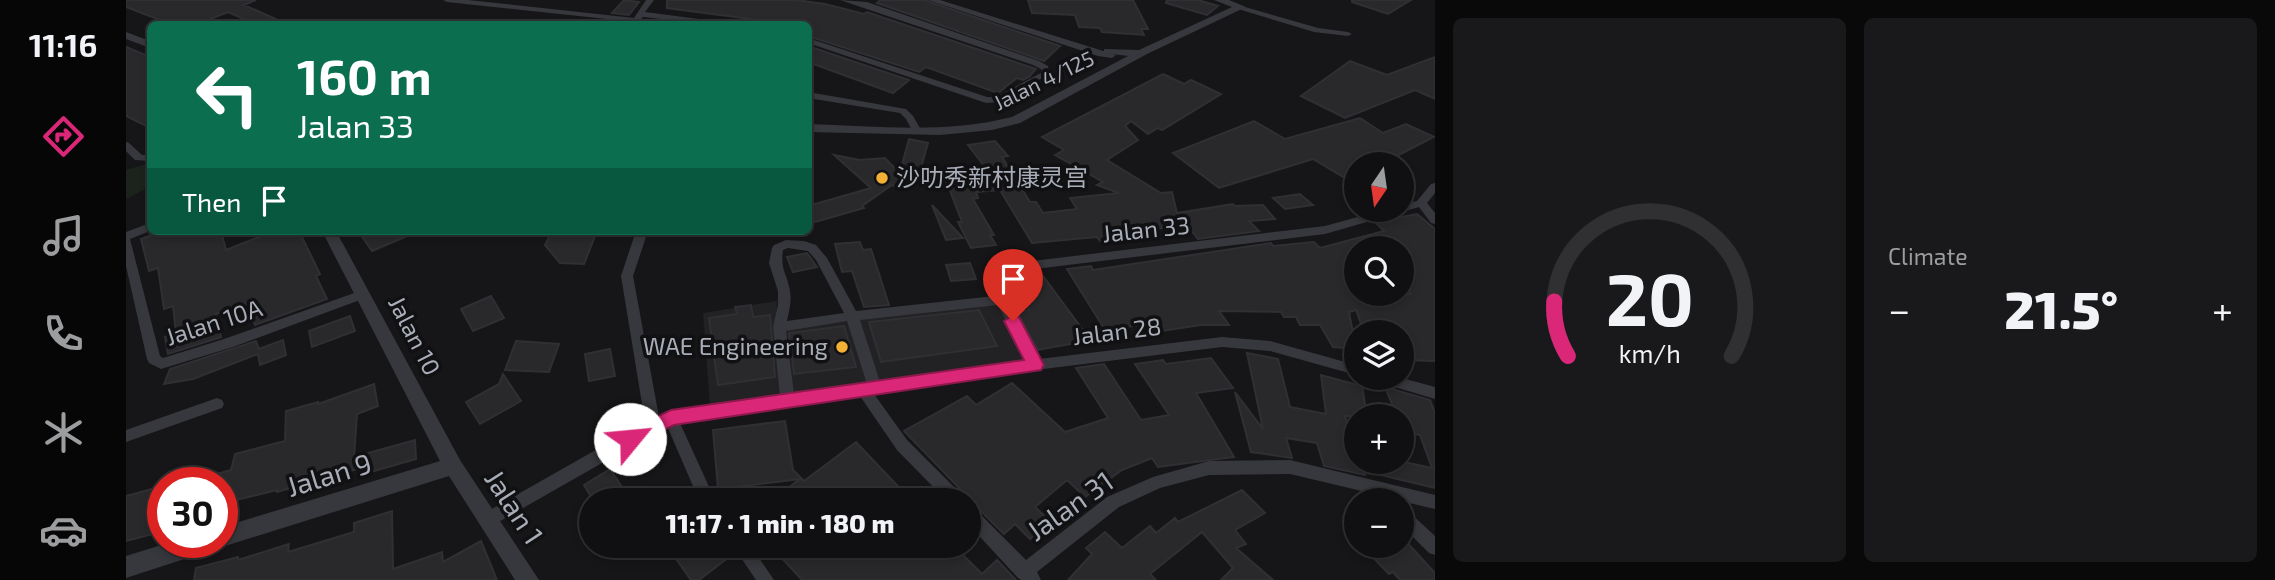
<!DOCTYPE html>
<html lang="en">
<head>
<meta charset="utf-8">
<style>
  body { margin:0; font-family:"Exo 2","Noto Sans SC",sans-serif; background:#19191b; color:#f1f3f6; height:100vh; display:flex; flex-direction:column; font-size:26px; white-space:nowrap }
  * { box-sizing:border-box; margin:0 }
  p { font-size:23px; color:#9c9d9f }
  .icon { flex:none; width:38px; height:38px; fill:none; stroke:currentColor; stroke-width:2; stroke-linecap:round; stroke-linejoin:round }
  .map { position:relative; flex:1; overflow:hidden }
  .drawer { display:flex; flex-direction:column; gap:18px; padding:18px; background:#09090a; width:840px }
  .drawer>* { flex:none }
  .guide { position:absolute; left:21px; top:21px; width:665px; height:214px; border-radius:10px; box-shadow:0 4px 10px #0003,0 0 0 2px #303032; background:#0b6e4f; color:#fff; overflow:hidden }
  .needle { width:46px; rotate:193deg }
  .controls { position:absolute; left:1218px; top:152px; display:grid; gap:14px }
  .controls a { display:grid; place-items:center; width:70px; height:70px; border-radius:50%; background:#101012; box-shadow:0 4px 10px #0003,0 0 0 2px #303032; font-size:35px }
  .speed { position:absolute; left:21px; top:467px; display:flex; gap:14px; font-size:35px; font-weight:700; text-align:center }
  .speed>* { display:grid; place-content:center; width:91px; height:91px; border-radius:50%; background:#101012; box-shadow:0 4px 10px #0003,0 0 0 2px #303032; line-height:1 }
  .speed .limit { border:10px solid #d22; background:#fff; color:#111 }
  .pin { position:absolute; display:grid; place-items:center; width:60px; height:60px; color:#fff; margin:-72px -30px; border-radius:50% 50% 50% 0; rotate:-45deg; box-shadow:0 0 7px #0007 }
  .pin .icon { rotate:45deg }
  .me { position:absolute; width:77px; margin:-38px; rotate:62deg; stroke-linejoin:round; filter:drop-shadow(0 0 5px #0008) }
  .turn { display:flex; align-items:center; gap:24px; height:147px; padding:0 35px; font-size:32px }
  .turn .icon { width:91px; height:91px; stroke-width:2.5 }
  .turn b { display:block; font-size:49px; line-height:60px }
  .then { display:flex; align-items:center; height:66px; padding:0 35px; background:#0003; gap:14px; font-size:26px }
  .big { font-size:52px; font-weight:800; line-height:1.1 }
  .drawer .tile { flex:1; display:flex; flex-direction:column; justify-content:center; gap:10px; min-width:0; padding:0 24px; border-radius:10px; background:#19191b }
  .drawer .dial { align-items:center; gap:0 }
  .dial svg { height:182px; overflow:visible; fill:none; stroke:#303032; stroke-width:7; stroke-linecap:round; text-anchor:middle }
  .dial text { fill:#f1f3f6; stroke:none }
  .heat { display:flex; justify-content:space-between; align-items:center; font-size:38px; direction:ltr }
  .drawer .tiles { flex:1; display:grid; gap:18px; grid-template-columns:repeat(2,1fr) }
  .trip { position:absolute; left:453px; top:488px; width:402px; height:70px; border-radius:35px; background:#101012; box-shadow:0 4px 10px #0003,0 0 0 2px #303032; font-weight:800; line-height:70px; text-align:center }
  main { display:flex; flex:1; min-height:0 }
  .tab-bar { display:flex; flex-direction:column; width:126px; justify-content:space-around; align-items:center; background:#060607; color:#9c9d9f }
  .tab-bar .icon { width:49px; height:49px }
  .tab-bar .active { color:#db2777 }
  .tab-bar b { font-size:32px; color:#f1f3f6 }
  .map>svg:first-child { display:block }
</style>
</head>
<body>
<main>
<nav class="tab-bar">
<b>11:16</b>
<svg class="icon active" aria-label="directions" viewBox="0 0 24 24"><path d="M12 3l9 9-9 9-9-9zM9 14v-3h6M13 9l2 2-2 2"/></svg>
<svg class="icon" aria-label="music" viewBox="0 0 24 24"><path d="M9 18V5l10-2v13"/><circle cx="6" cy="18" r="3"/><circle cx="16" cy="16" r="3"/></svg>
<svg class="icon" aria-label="phone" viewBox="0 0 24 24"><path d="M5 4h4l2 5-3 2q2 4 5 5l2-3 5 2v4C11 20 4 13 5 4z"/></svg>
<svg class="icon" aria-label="climate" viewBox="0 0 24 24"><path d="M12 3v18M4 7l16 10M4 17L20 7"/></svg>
<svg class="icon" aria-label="car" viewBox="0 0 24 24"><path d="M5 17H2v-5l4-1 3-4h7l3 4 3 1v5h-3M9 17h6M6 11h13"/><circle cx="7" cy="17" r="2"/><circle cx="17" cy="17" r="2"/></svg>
</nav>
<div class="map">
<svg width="1309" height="580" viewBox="0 0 1309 580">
  <rect width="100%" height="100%" fill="#161618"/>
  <!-- built -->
  <path fill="#222225" d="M651 301 650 330 732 318 873 304 901 361 584 406 577 313Z"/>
  <!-- green -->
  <path fill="#1c231d" d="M24 163V191L19 189 0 199V170Z"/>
  <!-- building -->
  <path fill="#29292c" stroke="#303034" stroke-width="2" fill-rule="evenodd" d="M0 0H130L118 5 161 24H129L102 12 72 24H44L0 7Z
    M498 0 513 2 503 15 486 13Z
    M541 0H670L699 4 738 14 741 12 910 69 903 77 897 80 891 78 872 93 800 67 793 72 682 36V24H662L541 8Z
    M754 0H798L934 46 918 61 751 3Z
    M902 0H1007L1022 29H1015L1018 35 976 32 974 28 953 27 949 15 906 13Z
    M1041 0H1072L1092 6 1081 15 1040 3Z
    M1226 0H1285L1262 14 1226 2Z
    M682 46 783 80 767 93 682 62Z
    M0 47 24 57V128L0 116Z
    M1309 57V99L1289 90 1219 118 1175 96 1224 61 1261 75Z
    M1037 74 1058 84 1065 80 1095 94 1036 130 1032 128 1022 134 1005 121 999 126 1012 140 981 160 1035 193 1046 192 1051 213 1107 204 1109 206 1137 205 1149 219 1123 221 1133 231 1072 239 1061 225 997 233 1001 238 974 241 971 237 906 243 874 190 850 192 852 198 847 199 868 235H864L870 245 845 248 832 222H836L821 183 813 184 808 172 859 167 842 145 869 141 882 156 876 157 904 202H910L917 213 951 209 944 198 993 193 971 185 977 182 929 155 938 150 916 137Z
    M1234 118 1257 133 1280 124 1308 137 1255 164H1230V177L1224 181 1187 159 1093 188 1047 153 1128 121 1159 139Z
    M783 139 802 143 795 168 774 172Z
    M708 155 734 160 759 158 784 184 772 188 766 185 736 206 738 208 682 224V206L745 188Z
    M1174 194 1187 205 1159 209 1147 198Z
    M806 205 837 238 820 240Z
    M1291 214 1309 229V361L1282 360 1276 351V332H1238L1230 310 1223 312 1230 349 1207 347 1194 325H1174L1170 317H1158L1155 312 1093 311 1103 325H1075L1029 332 1023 324 979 330 941 269 965 266 967 270 1145 243 1147 246 1188 242 1194 248 1258 231 1249 222ZM1230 248H1276V277L1285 294H1230Z
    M36 231H95L100 250 148 231H173L194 274 190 276 201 299 129 325 119 303 90 314 95 337 42 354 39 337 50 333 47 306 38 309 32 268 23 271 15 239Z
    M232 231H293L246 251Z
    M426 231H471L458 264 434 263 419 245Z
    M734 242 737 250 745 249 763 305 738 307 726 271 716 272 709 244Z
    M681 253 691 267 667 272 661 257Z
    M844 263 850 279 825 281 820 265Z
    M915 273 959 333 955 334 960 341 912 350 891 312 903 310 883 279Z
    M365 296 378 318 347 331 335 309Z
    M625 305 627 317 644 315 649 377 592 385 583 318 611 314 609 307Z
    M853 310 871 346 755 362 743 322Z
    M224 316 229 331 186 347 183 331Z
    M718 326 730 367 668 374 663 333Z
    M157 340 160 355 134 365 132 354 67 379 38 384 44 369 130 341 133 349Z
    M390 341 433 344 423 372 379 370Z
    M484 349 489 376 463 381 459 354Z
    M1121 353 1152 359 1164 407 1200 414 1195 375 1236 386 1241 416H1219L1230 449V462H1278L1306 468 1294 435 1276 432V416H1271L1259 387 1304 400 1309 413V488L1238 471 1239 475 1198 466 1191 443 1160 438 1166 458 1125 452 1109 392 1137 429Z
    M1085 358 1107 388 1070 393 1108 457 1032 467 1026 458 996 470 959 497 941 480 909 507 924 521 904 539 889 524 878 534 852 508 844 506V500H840L838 493 778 431 841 396 850 405 886 383 939 432 982 418 950 368 978 364 1015 420 1043 415 1009 364 1037 360 1040 364Z
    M377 374 395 401 354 424 340 402 373 384Z
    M248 384 252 406 231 414 228 457 289 440 290 459 238 474V467L151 492V490L98 503 103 483H73V479L105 470 109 454 159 441 160 411 192 402V404Z
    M659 421 667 470 678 481 730 442 785 500H646L674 479 592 489 587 430Z
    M484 469 500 493 489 500H467L458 485Z
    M37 486 27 534 0 541V496Z
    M1116 490 1139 513 1109 530 1120 544 1110 548 1147 580H1095L1107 568 1076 532 1024 574 1030 580H942L966 554 960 548 979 532 996 548 1024 526 1030 533 1049 518 1052 522Z
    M266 511 267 569 316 552 317 562 355 541 371 580H68L70 568 112 557V560L163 544 162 552 228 532V523Z
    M1276 537 1309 573V580H1274L1267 572 1263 574 1236 546H1276Z
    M541 546H594L603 557 573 580H565Z
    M661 546H828L856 574 871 560 890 580H676L652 554Z"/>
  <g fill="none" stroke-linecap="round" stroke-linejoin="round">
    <!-- minor -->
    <path fill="#37383d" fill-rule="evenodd" d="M317 0H342L508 18 520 0H528L519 12 596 22 600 24H581L517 17 514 21 509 22 321 2Z
      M714 0 741 2 913 61 922 66 923 74 875 102 860 103 682 43V38L861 97H870L915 73V69L907 65Z
      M802 0H814L990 55 986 58 972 56Z
      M1112 5 1192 28 1222 32 1226 34 1222 36 1188 32 1112 9Z
      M682 92 780 109 787 116 795 130 790 133 787 132 780 119 774 113 682 98Z
      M0 142 3 143 16 155H24V161L9 160 0 151Z
      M1309 183V193L1301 203 1309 213V224L1305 223 1293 207 1199 234 884 272 877 280 882 300 913 359 1096 337 1144 341 1230 365V375L1144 351 1096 347 909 370 748 394 781 440 836 495 838 500H820L771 450 734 396 554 423 589 500H573L541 426 369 524 363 526 357 524 355 519 357 514 519 422 495 276 510 231H522L507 276 533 417 545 412 654 396 647 327 652 305V291L643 263 646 248 648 245 660 240 678 241 690 245 701 258 730 311 869 296 865 279 877 265 881 264 1199 226 1257 210H1276V205L1291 201 1305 184ZM662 248 682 251 690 260 718 313 661 321C663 311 666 301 664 291 661 273 654 270 657 250ZM872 305 900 361 754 382 734 320ZM721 321 741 384 668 394 660 331Z
      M24 223V231L4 239 34 356 37 358 98 339 234 291 238 290 244 294 242 297 107 347 35 369 23 363 21 359 0 266V232Z
      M1250 378H1276L1309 387V399L1252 382Z
      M91 398 96 400 98 404 96 408 0 442V430Z
      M1164 460 1309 495V509L1266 499 1267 500H1249L1240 492 1164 474 1083 475 1034 488 993 507 911 572 915 580H895L892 578 844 526V508L850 510 900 560 981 497 1027 477 1083 461Z
      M1276 509 1282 511 1309 536V555L1303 553 1276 526Z
      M607 546H625L648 580H630Z"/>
    <!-- tertiary -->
    <path fill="#37383d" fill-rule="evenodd" d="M1088 0H1103L1120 7 1021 54 894 123 866 130 814 135 682 132V124C750 126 819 134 886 117L1002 56 978 53V49L1013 50 1106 7Z
      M0 32 24 41V48L0 39Z
      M196 231H210L334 460 413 580H389L323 476 96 547 89 544 87 549 80 552 0 578V556L45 542H96V527L314 461Z"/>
  </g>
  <!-- route -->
  <path fill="#db2777" stroke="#8e194d" stroke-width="2" d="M887 315 893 317 918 365 915 370 548 425 504 447 497 444 494 439 497 433 545 410 898 360 878 321Z"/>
  <!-- markers -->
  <g fill="#f2b134" stroke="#111113" stroke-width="2.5">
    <circle cx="756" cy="178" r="7"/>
    <circle cx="716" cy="347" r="7"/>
  </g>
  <g text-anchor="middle" stroke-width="7" stroke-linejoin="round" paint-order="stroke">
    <!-- far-street labels -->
    <g font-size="21" fill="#a8adb8" stroke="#111113">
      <text transform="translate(918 81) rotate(-26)" y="7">Jalan 4/125</text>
    </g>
    <!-- poi labels -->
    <g font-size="24" fill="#a8adb8" stroke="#111113" text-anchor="start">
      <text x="770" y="186">沙叻秀新村康灵宫</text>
      <text x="702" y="355" text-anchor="end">WAE Engineering</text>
    </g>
    <!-- street labels -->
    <g font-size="24" fill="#a8adb8" stroke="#111113">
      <text transform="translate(1020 230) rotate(-6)" y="8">Jalan 33</text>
      <text transform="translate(88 323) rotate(-18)" y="8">Jalan 10A</text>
      <text transform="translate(991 332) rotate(-7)" y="8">Jalan 28</text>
      <text transform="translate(288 336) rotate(63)" y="8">Jalan 10</text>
    </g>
    <!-- near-street labels -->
    <g font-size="28" fill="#a8adb8" stroke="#111113">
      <text transform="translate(203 475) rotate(-17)" y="10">Jalan 9</text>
      <text transform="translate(944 506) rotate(-35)" y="10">Jalan 31</text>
      <text transform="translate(388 507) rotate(57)" y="10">Jalan 1</text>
    </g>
  </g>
</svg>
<div class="controls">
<a><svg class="needle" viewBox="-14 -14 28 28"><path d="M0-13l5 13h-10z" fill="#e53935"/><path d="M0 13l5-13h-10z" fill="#9c9d9f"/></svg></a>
<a><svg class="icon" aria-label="search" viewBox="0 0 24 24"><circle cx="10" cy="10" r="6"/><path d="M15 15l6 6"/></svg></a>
<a><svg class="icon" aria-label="layers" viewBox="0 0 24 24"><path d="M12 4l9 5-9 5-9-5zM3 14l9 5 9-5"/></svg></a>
<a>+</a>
<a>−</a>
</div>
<div class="speed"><div class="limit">30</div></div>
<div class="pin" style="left:887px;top:321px;background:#d93025"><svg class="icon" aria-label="arrive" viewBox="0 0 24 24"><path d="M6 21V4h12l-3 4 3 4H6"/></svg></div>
<svg class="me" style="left:504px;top:439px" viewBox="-20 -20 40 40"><circle r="19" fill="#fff"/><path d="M0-13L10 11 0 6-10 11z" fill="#db2777"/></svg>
<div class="trip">11:17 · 1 min · 180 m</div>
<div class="guide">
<div class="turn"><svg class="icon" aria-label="left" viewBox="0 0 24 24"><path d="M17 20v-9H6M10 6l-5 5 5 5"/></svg><div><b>160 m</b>Jalan 33</div></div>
<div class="then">Then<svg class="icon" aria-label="arrive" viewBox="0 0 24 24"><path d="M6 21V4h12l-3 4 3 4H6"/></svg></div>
</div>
</div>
<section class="drawer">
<div class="tiles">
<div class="tile dial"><svg viewBox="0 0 100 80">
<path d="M14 69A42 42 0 1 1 86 69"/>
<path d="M14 69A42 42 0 0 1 8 45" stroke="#db2777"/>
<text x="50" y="56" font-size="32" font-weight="700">20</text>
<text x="50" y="72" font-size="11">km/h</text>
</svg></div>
<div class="tile"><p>Climate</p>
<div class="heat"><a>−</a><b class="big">21.5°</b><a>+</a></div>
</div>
</div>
</section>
</main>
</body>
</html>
